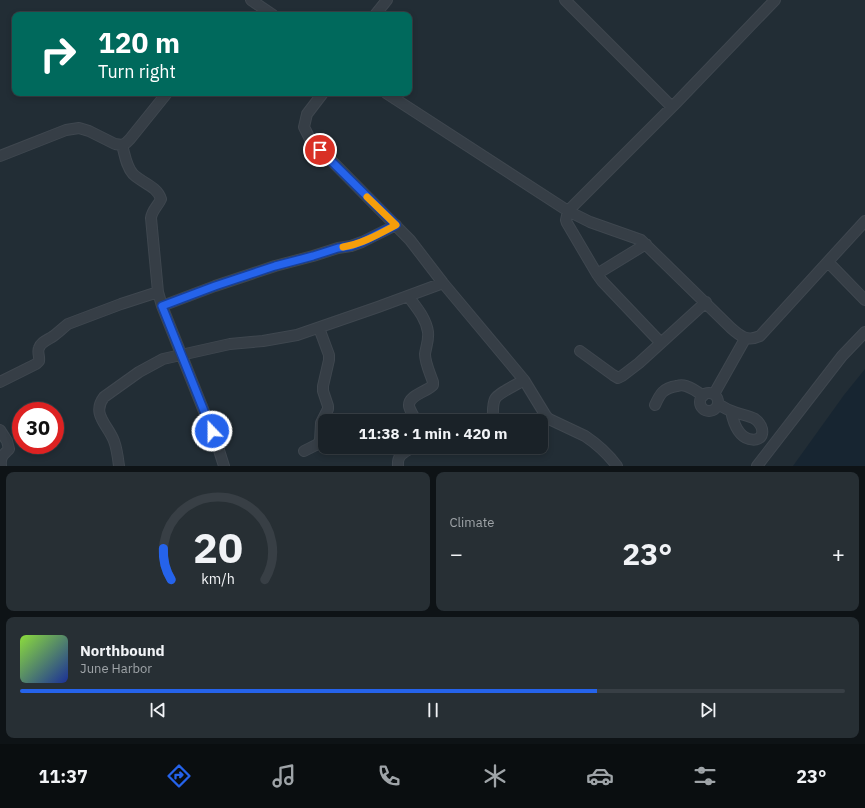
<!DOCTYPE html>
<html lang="en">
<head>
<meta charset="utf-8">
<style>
  body { margin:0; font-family:"IBM Plex Sans",sans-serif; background:#272f34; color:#f1f3f6; height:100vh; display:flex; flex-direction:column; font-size:15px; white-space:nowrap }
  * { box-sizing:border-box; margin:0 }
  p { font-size:13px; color:#9fa4a8 }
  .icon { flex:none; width:22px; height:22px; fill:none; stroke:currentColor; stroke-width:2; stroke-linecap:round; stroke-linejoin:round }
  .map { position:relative; height:466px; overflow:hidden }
  .panel { display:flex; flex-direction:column; gap:6px; padding:6px; background:#0e1316; flex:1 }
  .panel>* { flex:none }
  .guide { position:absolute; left:12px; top:12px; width:400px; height:84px; border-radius:8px; box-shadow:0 2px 6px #0003,0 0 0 1px #383f45; background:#00695c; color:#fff; overflow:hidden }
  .speed { position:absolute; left:12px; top:402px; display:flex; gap:8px; font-size:20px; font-weight:700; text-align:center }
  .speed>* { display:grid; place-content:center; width:52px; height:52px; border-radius:50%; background:#1a2228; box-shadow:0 2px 6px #0003,0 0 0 1px #383f45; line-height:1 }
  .speed .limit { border:6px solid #d22; background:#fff; color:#111 }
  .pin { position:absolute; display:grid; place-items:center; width:34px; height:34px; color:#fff; margin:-17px; border:2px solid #fff; border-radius:50%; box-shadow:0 1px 4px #0007 }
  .me { position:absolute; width:44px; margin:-22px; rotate:338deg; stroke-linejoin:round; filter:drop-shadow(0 0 3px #0008) }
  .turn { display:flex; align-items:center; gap:14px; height:84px; padding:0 20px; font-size:18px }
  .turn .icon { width:52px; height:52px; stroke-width:2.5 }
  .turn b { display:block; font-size:28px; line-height:34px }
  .big { font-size:30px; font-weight:800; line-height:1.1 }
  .panel .tile { flex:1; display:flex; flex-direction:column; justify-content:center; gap:6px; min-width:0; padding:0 14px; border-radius:8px; background:#272f34 }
  .panel .dial { align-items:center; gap:0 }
  .dial svg { height:104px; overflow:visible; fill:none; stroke:#383f45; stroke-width:7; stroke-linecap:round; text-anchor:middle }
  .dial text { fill:#f1f3f6; stroke:none }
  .song { display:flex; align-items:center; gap:12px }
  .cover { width:48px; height:48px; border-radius:6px; background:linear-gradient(135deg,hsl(90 70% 55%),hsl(230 70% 35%)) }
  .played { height:4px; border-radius:2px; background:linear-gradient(90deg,#2563eb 70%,#383f45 70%) }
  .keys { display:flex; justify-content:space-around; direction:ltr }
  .heat { display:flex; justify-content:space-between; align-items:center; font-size:22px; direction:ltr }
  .panel .tiles { flex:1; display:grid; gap:6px; grid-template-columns:1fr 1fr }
  .tile:last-child { grid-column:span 2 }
  .trip { position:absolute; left:318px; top:414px; width:230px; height:40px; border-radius:8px; background:#1a2228; box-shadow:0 2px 6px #0003,0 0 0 1px #383f45; font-weight:800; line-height:40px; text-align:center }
  .tab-bar { display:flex; height:64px; justify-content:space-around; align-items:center; background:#0a0e10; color:#9fa4a8 }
  .tab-bar .icon { width:28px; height:28px }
  .tab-bar .current { color:#2563eb }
  .tab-bar b { font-size:18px; color:#f1f3f6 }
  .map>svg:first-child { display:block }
</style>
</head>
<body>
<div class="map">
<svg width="865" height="466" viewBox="0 0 865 466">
  <rect width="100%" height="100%" fill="#222d35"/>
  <!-- water -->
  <path fill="#172531" d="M865 369V466H793L844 395Z"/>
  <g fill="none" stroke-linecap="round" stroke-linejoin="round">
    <!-- minor casing -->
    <g stroke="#3f474f" stroke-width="12">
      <path id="minor" d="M251 0 273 15
        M565 0 672 107
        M375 15 387 0
        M323 93 307 114 304 127 310 139 410 240 443 283 524 380 546 416 549 419 585 436C597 444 608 454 617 466
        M386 93 568 211 590 222 641 240 731 328C740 336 747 342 760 336L865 221
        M0 156 66 130 79 128 89 131 115 144 122 145 126 143 130 139 167 93
        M828 262 865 300
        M597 274 646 244
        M158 292 162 306 217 444 224 466
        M408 296C416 307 426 318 428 332 429 340 426 347 425 354 425 363 430 373 433 382V385C427 392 408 395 409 406 410 411 414 416 416 421
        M162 306 215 286 275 266 313 256 338 248 351 246 362 242 396 225
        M661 343 602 281 597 274 567 223 566 220 568 211 677 102 775 0
        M580 351 613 375 618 378 622 376 639 363 706 302
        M0 382 36 364 39 361C40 357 37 352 39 348 41 341 51 339 56 334 60 331 64 327 68 324L121 304 158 292 151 218C152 210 158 206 161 199 157 186 142 183 133 174 126 166 125 155 122 145
        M700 402a9 9 0 1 1 18 0a9 9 0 1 1-18 0Z
        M714 394 745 339
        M718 404C724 408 730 411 737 413 743 415 750 416 755 419 766 427 765 443 749 439 738 436 733 421 731 411
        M655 405C660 394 663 388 677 386 680 385 683 385 686 386 692 388 698 392 703 396
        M493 421C493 415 492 405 495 399 498 393 518 384 524 380
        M0 430 7 441 9 449C3 455 0 457 1 466
        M304 451 318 444 320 440 321 423 328 409V406L323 391V386L329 360V355L319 328
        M119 466C118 458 117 449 114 441 108 425 91 414 104 397L139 372 163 359 230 344 263 341 297 335 378 307 443 283
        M398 466C397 454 404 453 413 447
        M757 466 842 356 865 332"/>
    </g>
    <!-- minor -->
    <use href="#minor" stroke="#363e46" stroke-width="10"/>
  </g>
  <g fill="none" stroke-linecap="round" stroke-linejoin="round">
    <!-- route casing -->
    <g stroke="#184099" stroke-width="10">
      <path id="route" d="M212 431 162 306 215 286 275 266 313 256 338 248 351 246 362 242 396 225 320 150"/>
    </g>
    <!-- route -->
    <use href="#route" stroke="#2563eb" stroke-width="7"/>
    <!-- slow -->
    <path stroke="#f59e0b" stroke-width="7" d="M343 247C362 244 379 234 396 225L367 197"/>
  </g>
</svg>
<div class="speed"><div class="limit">30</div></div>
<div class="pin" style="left:320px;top:150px;background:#d93025"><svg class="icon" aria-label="arrive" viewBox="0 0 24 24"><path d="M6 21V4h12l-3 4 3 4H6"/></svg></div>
<svg class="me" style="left:212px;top:431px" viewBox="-20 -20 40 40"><circle r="17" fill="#2563eb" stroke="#fff" stroke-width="3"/><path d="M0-11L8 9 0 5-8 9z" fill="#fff"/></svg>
<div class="trip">11:38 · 1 min · 420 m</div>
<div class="guide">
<div class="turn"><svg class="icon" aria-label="right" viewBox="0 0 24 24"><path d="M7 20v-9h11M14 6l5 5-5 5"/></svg><div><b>120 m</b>Turn right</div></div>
</div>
</div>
<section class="panel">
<div class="tiles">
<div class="tile dial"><svg viewBox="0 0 100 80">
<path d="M14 69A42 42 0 1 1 86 69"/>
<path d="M14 69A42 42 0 0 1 8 45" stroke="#2563eb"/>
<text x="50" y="56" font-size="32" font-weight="700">20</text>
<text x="50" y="72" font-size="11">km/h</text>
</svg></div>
<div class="tile"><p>Climate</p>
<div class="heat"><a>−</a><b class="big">23°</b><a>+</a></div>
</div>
<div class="tile">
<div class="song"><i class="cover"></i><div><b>Northbound</b><p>June Harbor</p></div></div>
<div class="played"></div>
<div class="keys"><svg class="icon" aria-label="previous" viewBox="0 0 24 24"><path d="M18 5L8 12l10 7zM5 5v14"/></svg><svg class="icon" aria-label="pause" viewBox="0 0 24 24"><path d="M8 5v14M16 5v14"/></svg><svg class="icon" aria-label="next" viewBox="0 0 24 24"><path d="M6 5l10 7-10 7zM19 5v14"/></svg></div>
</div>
</div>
</section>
<nav class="tab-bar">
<b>11:37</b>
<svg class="icon current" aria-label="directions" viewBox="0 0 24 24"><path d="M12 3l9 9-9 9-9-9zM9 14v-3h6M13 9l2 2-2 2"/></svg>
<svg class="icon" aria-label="music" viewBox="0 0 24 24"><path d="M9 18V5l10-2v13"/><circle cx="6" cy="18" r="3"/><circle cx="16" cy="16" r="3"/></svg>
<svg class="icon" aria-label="phone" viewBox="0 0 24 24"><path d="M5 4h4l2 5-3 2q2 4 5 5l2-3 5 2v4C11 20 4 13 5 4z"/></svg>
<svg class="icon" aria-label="climate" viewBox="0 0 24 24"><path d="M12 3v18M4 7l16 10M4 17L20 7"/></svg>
<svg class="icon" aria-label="car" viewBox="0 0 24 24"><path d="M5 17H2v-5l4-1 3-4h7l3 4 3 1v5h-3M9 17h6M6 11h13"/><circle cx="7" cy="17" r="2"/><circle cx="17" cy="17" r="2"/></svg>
<svg class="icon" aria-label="filters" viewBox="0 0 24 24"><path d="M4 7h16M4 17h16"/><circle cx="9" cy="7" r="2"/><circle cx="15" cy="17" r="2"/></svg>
<b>23°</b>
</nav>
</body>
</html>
